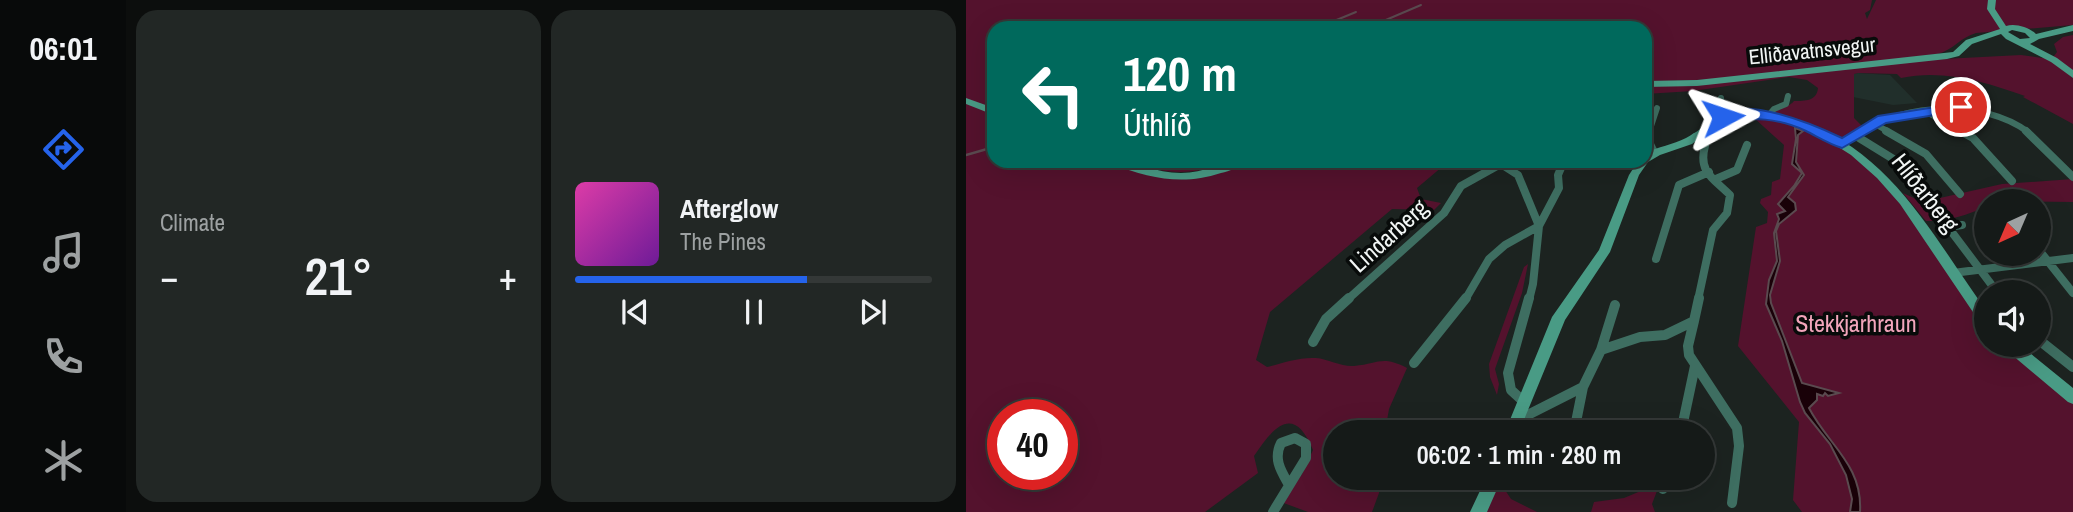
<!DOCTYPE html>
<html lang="en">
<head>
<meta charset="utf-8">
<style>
  body { margin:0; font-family:"Archivo Narrow",sans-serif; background:#222725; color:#f1f3f6; height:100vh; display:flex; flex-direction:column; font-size:26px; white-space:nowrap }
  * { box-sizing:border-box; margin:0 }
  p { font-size:23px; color:#9da1a2 }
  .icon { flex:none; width:38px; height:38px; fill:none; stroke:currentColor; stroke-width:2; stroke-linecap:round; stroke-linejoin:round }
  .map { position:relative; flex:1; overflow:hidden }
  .panel { display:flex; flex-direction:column; gap:10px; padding:10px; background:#0c0e0d; width:840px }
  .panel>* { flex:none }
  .banner { position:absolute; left:21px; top:21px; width:665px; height:147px; border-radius:21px; box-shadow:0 7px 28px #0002,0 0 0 2px #343837; background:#00695c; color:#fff; overflow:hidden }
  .needle { width:46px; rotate:224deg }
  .controls { position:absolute; left:1008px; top:189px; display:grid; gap:14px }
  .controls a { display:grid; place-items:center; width:77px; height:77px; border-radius:50%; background:#151a18; box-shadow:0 7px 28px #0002,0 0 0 2px #343837; font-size:35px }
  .speed { position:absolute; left:21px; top:399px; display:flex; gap:14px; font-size:35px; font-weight:700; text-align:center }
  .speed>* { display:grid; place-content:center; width:91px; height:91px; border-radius:50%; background:#151a18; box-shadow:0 7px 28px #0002,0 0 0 2px #343837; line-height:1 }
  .speed .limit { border:10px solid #d22; background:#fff; color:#111 }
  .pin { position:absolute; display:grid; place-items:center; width:60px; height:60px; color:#fff; margin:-30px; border:4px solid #fff; border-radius:50%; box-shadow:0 2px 7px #0007 }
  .me { position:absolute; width:77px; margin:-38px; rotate:85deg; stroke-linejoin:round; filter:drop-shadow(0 0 5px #0008) }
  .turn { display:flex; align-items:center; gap:24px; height:147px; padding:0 21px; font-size:32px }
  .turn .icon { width:91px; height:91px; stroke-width:2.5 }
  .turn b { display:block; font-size:49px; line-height:60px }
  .big { font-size:52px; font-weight:600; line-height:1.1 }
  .panel .card { flex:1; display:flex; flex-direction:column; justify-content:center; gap:10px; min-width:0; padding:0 24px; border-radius:21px; background:#222725 }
  .song { display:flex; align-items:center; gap:21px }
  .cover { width:84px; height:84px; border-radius:10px; background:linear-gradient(135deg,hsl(320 70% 55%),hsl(280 70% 35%)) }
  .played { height:7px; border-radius:4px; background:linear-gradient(90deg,#2563eb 65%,#343837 65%) }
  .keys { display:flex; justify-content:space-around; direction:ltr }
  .heat { display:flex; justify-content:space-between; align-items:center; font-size:38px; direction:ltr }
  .panel .tiles { flex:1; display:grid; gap:10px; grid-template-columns:repeat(2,1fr) }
  .trip { position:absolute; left:357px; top:420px; width:392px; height:70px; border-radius:35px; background:#151a18; box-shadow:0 7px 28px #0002,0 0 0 2px #343837; font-weight:600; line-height:70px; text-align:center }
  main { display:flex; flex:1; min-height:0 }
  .menu { display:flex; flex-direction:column; width:126px; justify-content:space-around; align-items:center; background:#080a0a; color:#9da1a2 }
  .menu .icon { width:49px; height:49px }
  .menu .on { color:#2563eb }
  .menu b { font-size:32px; color:#f1f3f6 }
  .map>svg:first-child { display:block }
</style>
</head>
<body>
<main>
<nav class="menu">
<b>06:01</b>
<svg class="icon on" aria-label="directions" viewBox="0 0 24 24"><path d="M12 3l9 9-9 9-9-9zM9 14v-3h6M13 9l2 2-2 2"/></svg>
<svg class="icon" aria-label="music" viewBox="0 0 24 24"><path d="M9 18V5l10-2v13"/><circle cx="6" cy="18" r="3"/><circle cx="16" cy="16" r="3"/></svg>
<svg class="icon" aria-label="phone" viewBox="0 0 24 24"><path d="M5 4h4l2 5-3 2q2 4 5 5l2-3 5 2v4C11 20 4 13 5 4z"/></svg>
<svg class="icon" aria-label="climate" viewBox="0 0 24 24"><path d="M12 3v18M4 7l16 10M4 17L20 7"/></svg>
</nav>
<section class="panel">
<div class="tiles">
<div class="card"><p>Climate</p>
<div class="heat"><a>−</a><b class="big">21°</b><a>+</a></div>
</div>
<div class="card">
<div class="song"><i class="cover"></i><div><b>Afterglow</b><p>The Pines</p></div></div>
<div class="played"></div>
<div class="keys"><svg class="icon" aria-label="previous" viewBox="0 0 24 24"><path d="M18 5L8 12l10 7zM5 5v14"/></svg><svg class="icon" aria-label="pause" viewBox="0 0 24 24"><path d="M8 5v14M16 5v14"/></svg><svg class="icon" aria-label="next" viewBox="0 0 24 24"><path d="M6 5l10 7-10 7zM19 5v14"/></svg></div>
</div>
</div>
</section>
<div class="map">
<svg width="1107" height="512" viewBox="0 0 1107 512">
  <rect width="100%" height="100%" fill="#1c2320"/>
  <!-- built -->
  <path fill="#212f2b" d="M892 73 924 75 951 103 927 105 882 96 887 74Z"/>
  <!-- green -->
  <path fill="#54122d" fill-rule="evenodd" d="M0 0H906L904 10 899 13 901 19 910 0H1107V25L1010 33C995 37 987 50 972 54 875 65 776 82 679 81V28H28V109L0 99Z
    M1107 35V124L1057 97 1059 96C1019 82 978 69 935 78L931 74 892 73 888 74V118L897 127 876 140 921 182 1020 326V345H1038L1107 403V512H836L827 500 833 422 772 346 790 227 801 223 802 212 794 203 795 199 805 195 806 182 814 179 818 145 787 117 810 120 811 115 807 114C812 106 823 108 828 101 839 101 851 101 852 88L841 80 823 77 727 91 679 94V85L958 60 1055 55 1076 58 1088 56 1091 52 1088 44 1097 37Z
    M0 103 28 114V161H145L173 172 202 178 261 166 271 161H483L451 188 455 199 475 203 468 210 426 209 304 312 290 360 301 367C317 363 333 357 350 358 362 359 376 367 388 366 413 364 415 355 441 368L423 409 419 432H369V478H415L413 493 406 512H342L315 502 336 474 347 450C328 404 308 426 288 456L292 473 239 512H0ZM37 415H96V474H37Z
    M162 161H262C228 177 196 174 162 161Z
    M1107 179V202L1020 201V207C1000 215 982 222 960 221L937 193 952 200H965L1036 184Z
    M562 264 556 293 529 369 533 384 531 395 524 377 523 364 558 267Z
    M533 481 545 499 571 512H520Z
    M694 483 686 504 689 512H625L628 502 658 498Z"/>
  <!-- water -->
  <path fill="#190108" stroke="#5a4a4f" stroke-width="2" d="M829 128 837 131 832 135 830 162 838 175 822 197 829 203 830 210 813 224 810 231 814 261 804 295 805 303 836 383 873 393 862 396 859 393 857 396 851 394V400L843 408C862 445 897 465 894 512H884L886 499 880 475 864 444 839 413 834 402 816 341 800 304 803 280 811 261 808 233 813 219 811 214 819 211 812 204 828 186 836 173 826 164 830 139Z"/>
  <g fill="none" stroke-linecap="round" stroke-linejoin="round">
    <!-- stream-far1 -->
    <path stroke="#5a4a4f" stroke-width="2" d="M351 28 390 12
      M401 28 455 5"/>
    <!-- stream -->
    <path stroke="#5a4a4f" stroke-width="2.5" d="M0 155 28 147"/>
    <!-- street-far2 -->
    <path stroke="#3e6e61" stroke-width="6" d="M755 98 757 117
      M959 111 997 132
      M803 115 808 109 820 104 822 96
      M909 124 923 132
      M683 132 691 108
      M894 132C939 103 1018 99 1062 132"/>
    <!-- street-far1 -->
    <path stroke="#3e6e61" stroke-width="8" d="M683 131 681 138 688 152
      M920 131 960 154 994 194
      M994 131 1007 138 1046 181
      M1060 131 1107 177
      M890 136 937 165 962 198
      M729 137 739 146C732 172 747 178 764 195L761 213 747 230 732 300
      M876 144 897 131
      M750 179 771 170 781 145
      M996 225 982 227 1031 292
      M1073 250 1107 293
      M690 259 713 185 743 172
      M987 273 1107 258
      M381 300 478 213 495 186 531 166H538L552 175 573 226 567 284 563 300
      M499 300 523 259 539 245 573 226 593 188 592 175 598 161"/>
    <!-- street -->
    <path stroke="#3e6e61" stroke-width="10" d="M728 321 722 346 723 355 771 428 773 446 766 503
      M1073 340 1107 367
      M347 342 360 319 383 298
      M635 350 649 305
      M448 363 500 298
      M557 401 545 390 542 373 563 298
      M550 421 617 387 635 350 674 337 699 335 728 321 733 298
      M608 432 617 387
      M715 432 729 366
      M697 489 700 478
      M307 512 340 458V444L329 438 315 443C307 459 315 471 323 485"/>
    <!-- secondary -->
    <path fill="#499b85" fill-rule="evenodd" d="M1022 0H1030L1029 9 1040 26C1049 23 1063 27 1070 34L1107 25V31L1073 39 1064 44 1091 58 1107 70V78L1085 62 1040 39 1035 34 1006 44 993 56 981 59 731 86 679 87V81L731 80 987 52 1000 40 1034 29 1021 9ZM1046 30 1059 33 1064 38 1054 39 1042 32Z
      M0 98 28 108V115L0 104Z
      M774 111C798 110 820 116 842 124 928 156 969 240 1020 310V326L1015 324 934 204 911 178 885 155 855 136 819 122 790 117 766 118 753 123 726 144 694 155 682 162 673 175 644 252 599 320 553 432H539L586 317 633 250 663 175 672 161H679V154C692 146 707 145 720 138 743 126 744 115 774 111Z
      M145 161C169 161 190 173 215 173 238 173 257 161 279 161 273 167 264 171 255 173 216 186 183 178 146 164Z
      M1037 345H1054L1107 388V404L1102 402 1039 349Z
      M520 478H536L521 512H504Z"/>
  </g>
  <!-- route -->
  <path fill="#2563eb" stroke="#184099" stroke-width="2" d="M995 103 1000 104V110L920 123 876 148C863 144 852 137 840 131 813 118 786 117 757 121L751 117C777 94 849 125 876 138L912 116Z"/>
  <g text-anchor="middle" stroke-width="7" stroke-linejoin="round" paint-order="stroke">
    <!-- far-street labels -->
    <g font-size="21" fill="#f2f6f5" stroke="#080b0a">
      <text transform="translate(846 51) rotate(-6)" y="7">Elliðavatnsvegur</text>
    </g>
    <!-- street labels -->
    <g font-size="24" fill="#f2f6f5" stroke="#080b0a">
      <text transform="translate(959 193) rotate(52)" y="8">Hlíðarberg</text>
      <text transform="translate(423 236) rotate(-42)" y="8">Lindarberg</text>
    </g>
    <!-- park labels -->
    <g font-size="24" fill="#f2a5bb" stroke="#080b0a">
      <text x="890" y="332">Stekkjarhraun</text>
    </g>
  </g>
</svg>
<div class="controls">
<a><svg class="needle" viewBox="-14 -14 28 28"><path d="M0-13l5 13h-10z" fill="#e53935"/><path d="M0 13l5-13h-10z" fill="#9da1a2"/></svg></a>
<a><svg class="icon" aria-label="sound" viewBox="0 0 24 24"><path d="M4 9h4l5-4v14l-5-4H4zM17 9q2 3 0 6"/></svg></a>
</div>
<div class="speed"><div class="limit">40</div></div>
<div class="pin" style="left:995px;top:107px;background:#d93025"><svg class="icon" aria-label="arrive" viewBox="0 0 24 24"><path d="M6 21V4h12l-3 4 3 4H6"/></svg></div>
<svg class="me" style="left:757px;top:117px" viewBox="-20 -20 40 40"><path d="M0-17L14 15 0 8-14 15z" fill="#2563eb" stroke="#fff" stroke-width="4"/></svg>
<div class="trip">06:02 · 1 min · 280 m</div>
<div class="banner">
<div class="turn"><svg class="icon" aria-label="left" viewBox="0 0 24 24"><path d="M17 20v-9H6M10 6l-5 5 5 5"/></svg><div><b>120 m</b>Úthlíð</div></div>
</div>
</div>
</main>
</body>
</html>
